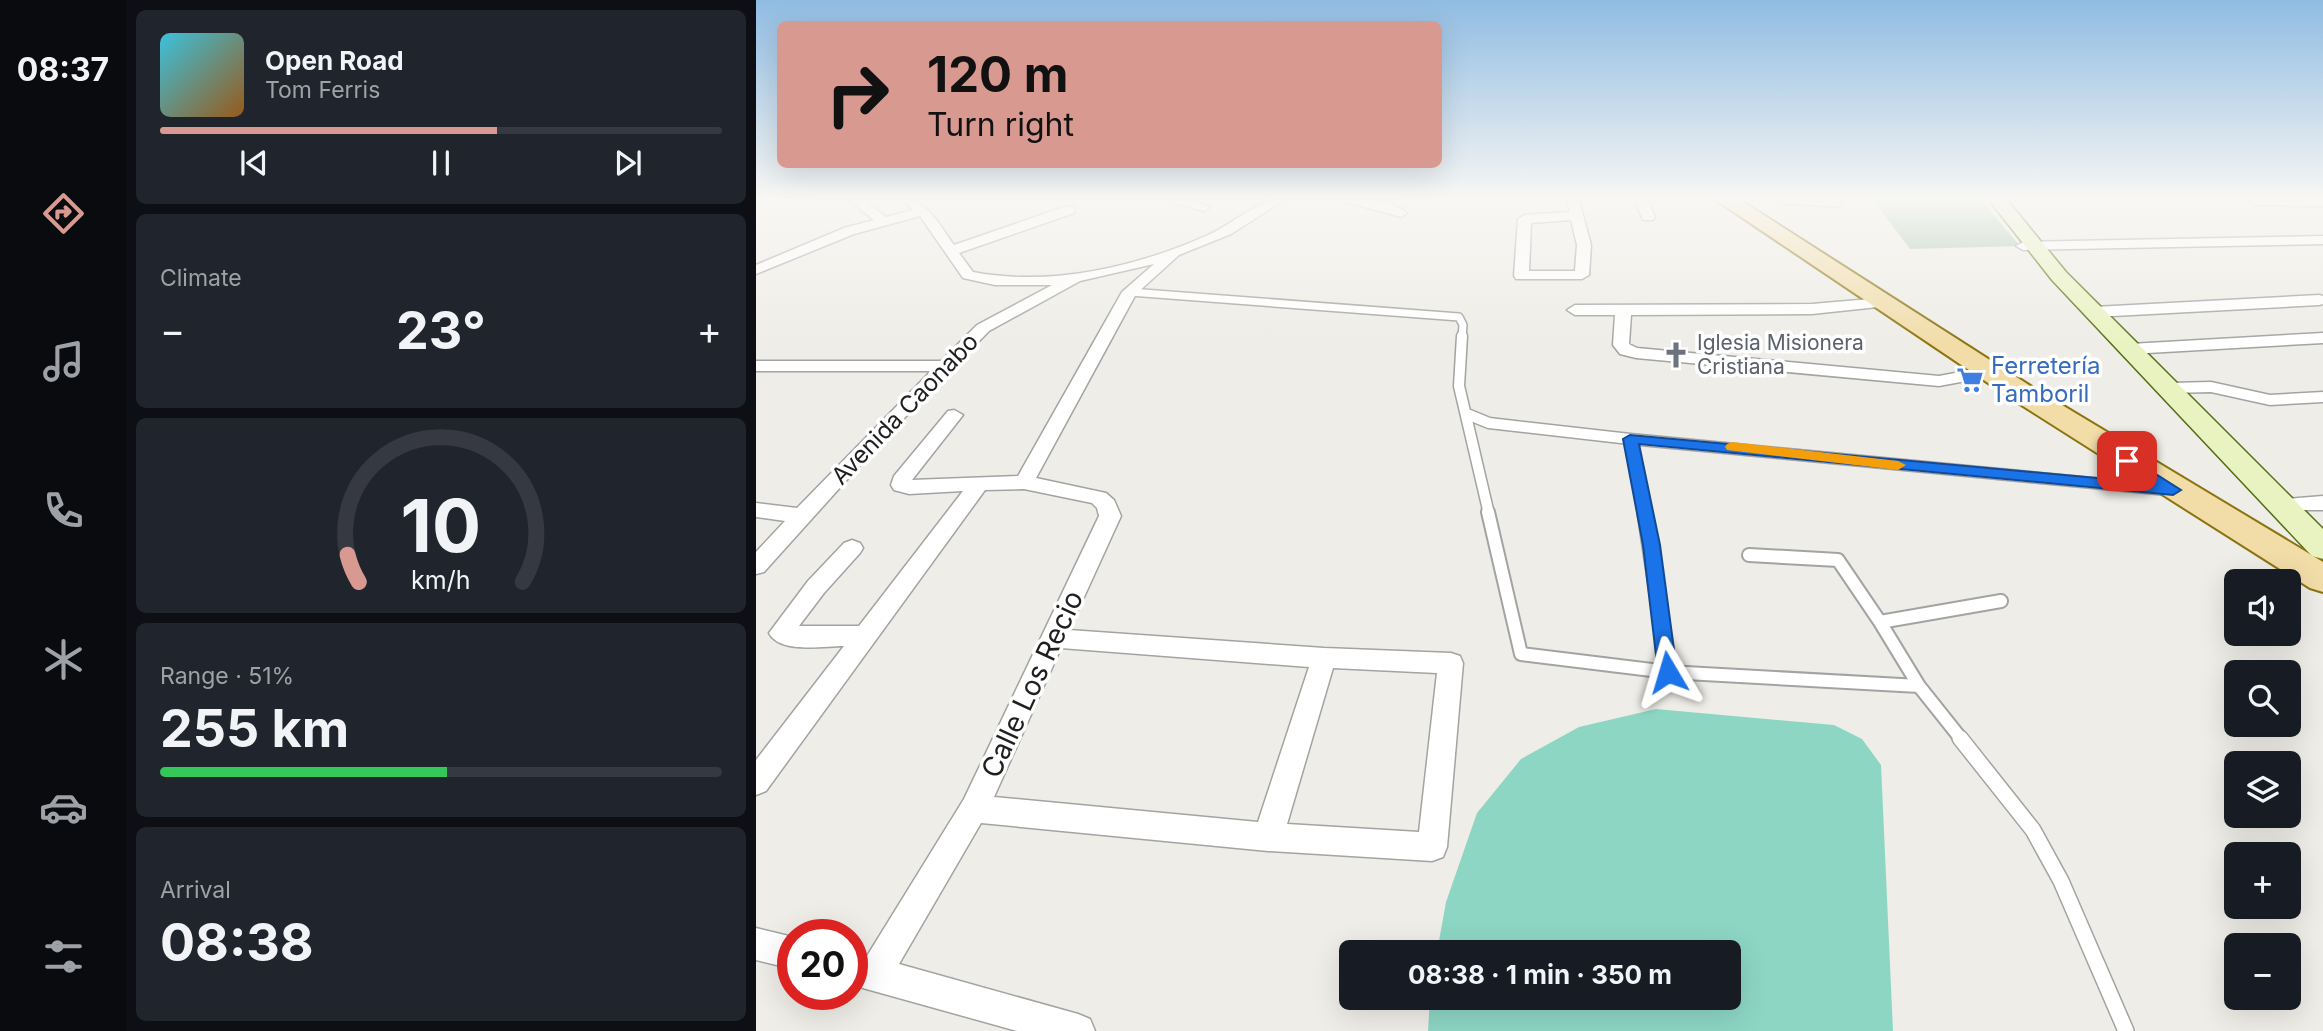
<!DOCTYPE html>
<html lang="en">
<head>
<meta charset="utf-8">
<style>
  body { margin:0; font-family:Inter,sans-serif; background:#20242c; color:#f1f3f6; height:100vh; display:flex; flex-direction:column; font-size:26px; white-space:nowrap }
  * { box-sizing:border-box; margin:0 }
  p { font-size:23px; color:#9ea1a6 }
  .icon { flex:none; width:38px; height:38px; fill:none; stroke:currentColor; stroke-width:2; stroke-linecap:round; stroke-linejoin:round }
  .map { position:relative; flex:1; overflow:hidden }
  .side { display:flex; flex-direction:column; gap:10px; padding:10px; background:#0d0f14; width:630px }
  .side>* { flex:none }
  .guide { position:absolute; left:21px; top:21px; width:665px; height:147px; border-radius:10px; box-shadow:0 7px 28px #0002; background:#d89991; color:#111; overflow:hidden }
  .controls { position:absolute; left:1468px; top:569px; display:grid; gap:14px }
  .controls a { display:grid; place-items:center; width:77px; height:77px; border-radius:10px; background:#171b24; box-shadow:0 7px 28px #0002; font-size:35px }
  .speed { position:absolute; left:21px; top:919px; display:flex; gap:14px; font-size:35px; font-weight:700; text-align:center }
  .speed>* { display:grid; place-content:center; width:91px; height:91px; border-radius:50%; background:#171b24; box-shadow:0 7px 28px #0002; line-height:1 }
  .speed .limit { border:10px solid #d22; background:#fff; color:#111 }
  .pin { position:absolute; display:grid; place-items:center; width:60px; height:60px; color:#fff; margin:-30px; border-radius:14px; box-shadow:0 4px 10px #0006 }
  .me { position:absolute; width:77px; margin:-38px; rotate:353deg; stroke-linejoin:round; filter:drop-shadow(0 0 5px #0008) }
  .turn { display:flex; align-items:center; gap:24px; height:147px; padding:0 35px; font-size:32px }
  .turn .icon { width:91px; height:91px; stroke-width:2.5 }
  .turn b { display:block; font-size:49px; line-height:60px }
  .big { font-size:52px; font-weight:700; line-height:1.1 }
  .side .card { flex:1; display:flex; flex-direction:column; justify-content:center; gap:10px; min-width:0; padding:0 24px; border-radius:10px; background:#20242c }
  .side .dial { align-items:center; gap:0 }
  .dial svg { height:182px; overflow:visible; fill:none; stroke:#363941; stroke-width:7; stroke-linecap:round; text-anchor:middle }
  .dial text { fill:#f1f3f6; stroke:none }
  .song { display:flex; align-items:center; gap:21px }
  .cover { width:84px; height:84px; border-radius:10px; background:linear-gradient(135deg,hsl(190 70% 55%),hsl(30 70% 35%)) }
  .played { height:7px; border-radius:4px; background:linear-gradient(90deg,#d89991 60%,#363941 60%) }
  .keys { display:flex; justify-content:space-around; direction:ltr }
  .heat { display:flex; justify-content:space-between; align-items:center; font-size:38px; direction:ltr }
  .charge { height:10px; border-radius:5px; background:linear-gradient(90deg,#34c759 51%,#363941 0) }
  .trip { position:absolute; left:583px; top:940px; width:402px; height:70px; border-radius:10px; background:#171b24; box-shadow:0 7px 28px #0002; font-weight:700; line-height:70px; text-align:center }
  main { display:flex; flex:1; min-height:0 }
  .tab-bar { display:flex; flex-direction:column; width:126px; justify-content:space-around; align-items:center; background:#090b0e; color:#9ea1a6 }
  .tab-bar .icon { width:49px; height:49px }
  .tab-bar .selected { color:#d89991 }
  .tab-bar b { font-size:32px; color:#f1f3f6 }
  .map>svg:first-child { display:block }
</style>
</head>
<body>
<main>
<nav class="tab-bar">
<b>08:37</b>
<svg class="icon selected" aria-label="directions" viewBox="0 0 24 24"><path d="M12 3l9 9-9 9-9-9zM9 14v-3h6M13 9l2 2-2 2"/></svg>
<svg class="icon" aria-label="music" viewBox="0 0 24 24"><path d="M9 18V5l10-2v13"/><circle cx="6" cy="18" r="3"/><circle cx="16" cy="16" r="3"/></svg>
<svg class="icon" aria-label="phone" viewBox="0 0 24 24"><path d="M5 4h4l2 5-3 2q2 4 5 5l2-3 5 2v4C11 20 4 13 5 4z"/></svg>
<svg class="icon" aria-label="climate" viewBox="0 0 24 24"><path d="M12 3v18M4 7l16 10M4 17L20 7"/></svg>
<svg class="icon" aria-label="car" viewBox="0 0 24 24"><path d="M5 17H2v-5l4-1 3-4h7l3 4 3 1v5h-3M9 17h6M6 11h13"/><circle cx="7" cy="17" r="2"/><circle cx="17" cy="17" r="2"/></svg>
<svg class="icon" aria-label="filters" viewBox="0 0 24 24"><path d="M4 7h16M4 17h16"/><circle cx="9" cy="7" r="2"/><circle cx="15" cy="17" r="2"/></svg>
</nav>
<section class="side">
<div class="card">
<div class="song"><i class="cover"></i><div><b>Open Road</b><p>Tom Ferris</p></div></div>
<div class="played"></div>
<div class="keys"><svg class="icon" aria-label="previous" viewBox="0 0 24 24"><path d="M18 5L8 12l10 7zM5 5v14"/></svg><svg class="icon" aria-label="pause" viewBox="0 0 24 24"><path d="M8 5v14M16 5v14"/></svg><svg class="icon" aria-label="next" viewBox="0 0 24 24"><path d="M6 5l10 7-10 7zM19 5v14"/></svg></div>
</div>
<div class="card"><p>Climate</p>
<div class="heat"><a>−</a><b class="big">23°</b><a>+</a></div>
</div>
<div class="card dial"><svg viewBox="0 0 100 80">
<path d="M14 69A42 42 0 1 1 86 69"/>
<path d="M14 69A42 42 0 0 1 9 57" stroke="#d89991"/>
<text x="50" y="56" font-size="32" font-weight="700">10</text>
<text x="50" y="72" font-size="11">km/h</text>
</svg></div>
<div class="card"><p>Range · 51%</p><b class="big">255 km</b><div class="charge"></div></div>
<div class="card"><p>Arrival</p><b class="big">08:38</b></div>
</section>
<div class="map">
<svg width="1567" height="1031" viewBox="0 0 1567 1031">
  <rect width="100%" height="100%" fill="#efede7"/>
  <!-- education -->
  <path fill="#f8fce3" d="M1377 200H1438L1447 207H1384Z"/>
  <!-- cemetery -->
  <path fill="#aac6b2" d="M1117 200H1225L1264 246 1154 249Z"/>
  <!-- pitch -->
  <path fill="#8dd6c4" d="M900 709 1078 725 1106 739 1125 765 1137 1031H672L674 998H973V952H681L690 902 721 813 765 759 823 727Z"/>
  <g fill="none" stroke-linecap="round" stroke-linejoin="round">
    <!-- lane-far3 casing -->
    <g stroke="#a3a3a3" stroke-width="10">
      <path id="lane-far3" d="M1027 200 1081 203
        M374 292 703 317 707 325 706 338"/>
    </g>
    <!-- lane-far2 casing -->
    <g stroke="#a3a3a3" stroke-width="13">
      <path id="lane-far2" d="M706 336 703 386 733 514
        M711 414 733 423 874 439 1411 490
        M874 439 889 514"/>
    </g>
    <!-- lane-far1 casing -->
    <g stroke="#a3a3a3" stroke-width="16">
      <path id="lane-far1" d="M732 512 765 654 912 672 1163 686
        M888 512 912 672
        M993 555 1082 560 1124 622
        M1206 740 1163 686 1124 622 1245 601"/>
    </g>
    <!-- lane casing -->
    <g stroke="#a3a3a3" stroke-width="18">
      <path id="lane" d="M1204 738 1277 830 1305 881 1370 1031"/>
    </g>
    <!-- street casing -->
    <g stroke="#a3a3a3" stroke-width="3">
      <path id="street" d="M93 200H108L130 217 157 210 146 200C173 200 183 225 198 245L308 207H318V213L203 253 217 272C294 287 381 267 452 235 477 224 500 200 528 200L475 234 423 255 380 294 280 478 350 493 358 500 365 516 313 630 568 648 695 653 704 656 707 663 691 847 687 857 676 861 512 851 225 823 143 964 322 1014 334 1019 339 1031H261L96 985V952L111 956 208 799 343 516 341 508 336 503 268 489 229 490 10 791 0 795V760L88 646C67 646 24 654 13 633L52 581 88 543 96 540 104 543 107 548 104 553 68 593 43 626H103L207 491 153 494 138 490 135 485 138 476 192 411 198 410 207 415 156 480 262 476 366 292 398 264 324 281 233 331 125 442 8 572 0 574V552L29 521 0 517V503L41 508 175 371H0V361H185L221 325 296 285H239L207 278 164 216 98 234 0 274V265L88 228 118 220ZM305 648 553 667 502 822 238 797ZM577 668 681 673 663 832 531 824Z
        M409 200H433L454 207 448 211Z
        M583 200C604 200 634 198 651 213L645 217Z
        M811 200H823L835 245 833 275 826 279H760L758 276 762 219 769 215 814 212ZM815 220 821 245 819 271H773L775 223Z
        M879 200H891L899 217 897 220H887Z
        M1567 200V206L1499 205 1493 201Z
        M1567 236V244L1267 250 1260 246 1267 242Z
        M1563 295 1567 296V304L1563 305 1338 317 1330 312 1338 307Z
        M1126 298 1134 303 1131 306 1056 314 875 315 873 344 881 348 1183 376 1231 367 1240 372 1237 376 1183 386 880 358 864 354 857 345 859 315H819L811 310 819 305 1056 304Z
        M1567 333V343L1374 354 1366 349 1374 344Z
        M1455 382 1514 395 1567 392V402L1514 405 1455 392 1413 393 1404 388 1413 383Z
        M1567 496V510H1519L1516 505 1519 500Z
        M0 928 37 937V969L0 960Z"/>
    </g>
    <!-- secondary casing -->
    <g stroke="#556c11" stroke-width="3">
      <path id="secondary" d="M1233 200H1251L1310 272 1567 529V559L1556 556 1296 280Z"/>
    </g>
    <!-- primary casing -->
    <g stroke="#8b7410" stroke-width="4">
      <path id="primary" d="M960 200H984L1276 387 1567 562V592L1554 588 1256 399Z"/>
    </g>
    <!-- lane-far3 -->
    <use href="#lane-far3" stroke="#fff" stroke-width="7"/>
    <!-- lane-far2 -->
    <use href="#lane-far2" stroke="#fff" stroke-width="10"/>
    <!-- lane-far1 -->
    <use href="#lane-far1" stroke="#fff" stroke-width="12"/>
    <!-- lane -->
    <use href="#lane" stroke="#fff" stroke-width="15"/>
    <!-- street -->
    <use href="#street" fill="#fff" fill-rule="evenodd"/>
    <!-- secondary -->
    <use href="#secondary" fill="#e9f3c1" fill-rule="evenodd"/>
    <!-- primary -->
    <use href="#primary" fill="#f2dda9" fill-rule="evenodd"/>
  </g>
  <!-- sky -->
  <linearGradient id="sky" x2="0" y2="1"><stop stop-color="#90bce2"/><stop offset="0.58" stop-color="#f8f7f4"/><stop offset="1" stop-color="#f8f7f4" stop-opacity="0"/></linearGradient>
  <rect width="1567" height="344" fill="url(#sky)"/>
  <!-- route -->
  <path fill="#1a73e8" stroke="#114b97" stroke-width="2" d="M874 435 1395 483 1366 464 1363 461 1371 456 1425 490 1417 495 883 444 904 545 921 672 918 678 912 680 905 678 902 672 887 545 867 439Z"/>
  <!-- slow -->
  <path fill="#f59e0b" d="M976 442 1142 461 1150 465 1142 470 971 450 969 447 971 444Z"/>
  <!-- icons -->
  <defs>
    <g id="church-bare" transform="scale(2.1)"><path d="M-1.2-6h2.4v3.5h3.3v2.4h-3.3V6h-2.4V-.1h-3.3v-2.4h3.3Z" fill="#6b7280" stroke="#fff" stroke-width="2.5" paint-order="stroke"/></g>
    <g id="supermarket-bare" transform="scale(2.1)"><path d="M-6-5.5h2.5l.6 2H6L4.5 2H-2.5L-4.4-4H-6ZM-1.5 3.2a1.3 1.3 0 1 0 .1 0ZM3 3.2a1.3 1.3 0 1 0 .1 0Z" fill="#3f7fe0" stroke="#fff" stroke-width="2.5" paint-order="stroke"/></g>
  </defs>
  <g fill-rule="evenodd">
    <use href="#church-bare" x="920" y="355"/>
    <use href="#supermarket-bare" x="1214" y="380"/>
  </g>
  <g text-anchor="middle" stroke-width="7" stroke-linejoin="round" paint-order="stroke">
    <!-- far-worship labels -->
    <g font-size="21" fill="#5b616d" stroke="#fff" text-anchor="start">
      <text x="941" y="350">Iglesia Misionera<tspan x="941" dy="24">Cristiana</tspan></text>
    </g>
    <!-- shop labels -->
    <g font-size="24" fill="#366cbe" stroke="#fff" text-anchor="start">
      <text x="1235" y="374">Ferretería<tspan x="1235" dy="28">Tamboril</tspan></text>
    </g>
    <!-- street labels -->
    <g font-size="24" fill="#1f1f1f" stroke="#fff">
      <text transform="translate(149 409) rotate(-46)" y="8">Avenida Caonabo</text>
    </g>
    <!-- near-street labels -->
    <g font-size="28" fill="#1f1f1f" stroke="#fff">
      <text transform="translate(276 684) rotate(-65)" y="10">Calle Los Recio</text>
    </g>
  </g>
</svg>
<div class="controls">
<a><svg class="icon" aria-label="sound" viewBox="0 0 24 24"><path d="M4 9h4l5-4v14l-5-4H4zM17 9q2 3 0 6"/></svg></a>
<a><svg class="icon" aria-label="search" viewBox="0 0 24 24"><circle cx="10" cy="10" r="6"/><path d="M15 15l6 6"/></svg></a>
<a><svg class="icon" aria-label="layers" viewBox="0 0 24 24"><path d="M12 4l9 5-9 5-9-5zM3 14l9 5 9-5"/></svg></a>
<a>+</a>
<a>−</a>
</div>
<div class="speed"><div class="limit">20</div></div>
<div class="pin" style="left:1371px;top:461px;background:#d93025"><svg class="icon" aria-label="arrive" viewBox="0 0 24 24"><path d="M6 21V4h12l-3 4 3 4H6"/></svg></div>
<svg class="me" style="left:912px;top:672px" viewBox="-20 -20 40 40"><path d="M0-17L14 15 0 8-14 15z" fill="#1a73e8" stroke="#fff" stroke-width="4"/></svg>
<div class="trip">08:38 · 1 min · 350 m</div>
<div class="guide">
<div class="turn"><svg class="icon" aria-label="right" viewBox="0 0 24 24"><path d="M7 20v-9h11M14 6l5 5-5 5"/></svg><div><b>120 m</b>Turn right</div></div>
</div>
</div>
</main>
</body>
</html>
